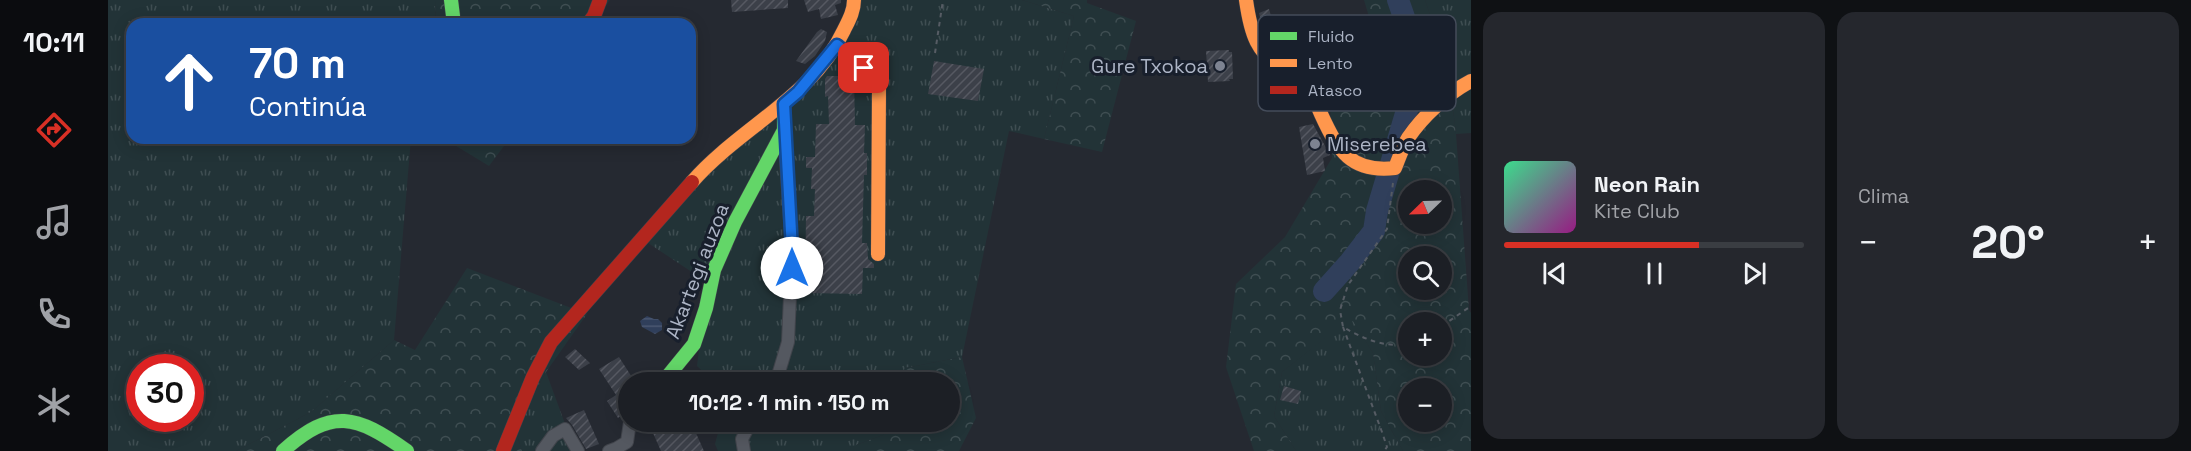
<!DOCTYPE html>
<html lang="es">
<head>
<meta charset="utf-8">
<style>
  body { margin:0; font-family:"Space Grotesk",sans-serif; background:#25272d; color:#f1f3f6; height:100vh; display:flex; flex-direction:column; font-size:22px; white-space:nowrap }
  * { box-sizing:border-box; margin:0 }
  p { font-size:20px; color:#a0a2a7 }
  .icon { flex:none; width:33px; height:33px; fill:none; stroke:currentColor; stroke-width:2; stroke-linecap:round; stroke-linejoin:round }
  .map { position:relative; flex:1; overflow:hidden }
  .drawer { display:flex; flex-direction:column; gap:12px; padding:12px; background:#0f1114; width:720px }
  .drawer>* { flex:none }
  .guide { position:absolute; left:18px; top:18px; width:570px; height:126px; border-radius:18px; box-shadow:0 3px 15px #0003,0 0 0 2px #3a3d42; background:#1a4fa0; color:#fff; overflow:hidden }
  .needle { width:39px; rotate:247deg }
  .controls { position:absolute; left:1290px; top:180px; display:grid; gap:12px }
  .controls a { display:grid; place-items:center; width:54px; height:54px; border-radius:50%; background:#1c1f25; box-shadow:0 3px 15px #0003,0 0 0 2px #3a3d42; font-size:30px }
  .speed { position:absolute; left:18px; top:354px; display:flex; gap:12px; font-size:30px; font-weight:700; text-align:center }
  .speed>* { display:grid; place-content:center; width:78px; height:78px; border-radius:50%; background:#1c1f25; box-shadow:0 3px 15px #0003,0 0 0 2px #3a3d42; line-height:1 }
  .speed .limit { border:9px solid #d22; background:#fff; color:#111 }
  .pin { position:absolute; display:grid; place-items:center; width:51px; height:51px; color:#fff; margin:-26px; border-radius:12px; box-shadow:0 3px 9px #0006 }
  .me { position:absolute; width:66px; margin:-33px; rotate:0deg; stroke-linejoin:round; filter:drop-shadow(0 0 4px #0008) }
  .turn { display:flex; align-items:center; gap:21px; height:126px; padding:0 24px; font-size:27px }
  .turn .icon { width:78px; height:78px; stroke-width:2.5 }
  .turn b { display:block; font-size:42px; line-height:51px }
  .big { font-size:45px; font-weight:700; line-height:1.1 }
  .drawer .tile { flex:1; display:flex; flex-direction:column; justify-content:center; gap:9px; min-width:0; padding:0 21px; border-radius:18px; background:#25272d }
  .song { display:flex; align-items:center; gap:18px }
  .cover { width:72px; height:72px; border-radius:9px; background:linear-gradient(135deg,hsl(150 70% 55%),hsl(310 70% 35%)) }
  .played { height:6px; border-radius:3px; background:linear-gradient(90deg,#d93025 65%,#3a3d42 65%) }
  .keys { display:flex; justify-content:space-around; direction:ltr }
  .heat { display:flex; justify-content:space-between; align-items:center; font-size:33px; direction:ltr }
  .drawer .tiles { flex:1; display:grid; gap:12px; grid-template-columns:repeat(2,1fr) }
  .trip { position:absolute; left:510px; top:372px; width:342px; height:60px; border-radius:30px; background:#1c1f25; box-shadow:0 3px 15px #0003,0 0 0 2px #3a3d42; font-weight:700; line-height:60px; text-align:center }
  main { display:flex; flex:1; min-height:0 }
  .tabs { display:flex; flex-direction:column; width:108px; justify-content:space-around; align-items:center; background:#0b0c0f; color:#a0a2a7 }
  .tabs .icon { width:42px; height:42px }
  .tabs .current { color:#d93025 }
  .tabs b { font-size:27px; color:#f1f3f6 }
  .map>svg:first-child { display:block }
</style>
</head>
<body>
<main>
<nav class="tabs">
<b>10:11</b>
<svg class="icon current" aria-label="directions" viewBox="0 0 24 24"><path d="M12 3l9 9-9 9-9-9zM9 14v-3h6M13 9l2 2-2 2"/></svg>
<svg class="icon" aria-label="music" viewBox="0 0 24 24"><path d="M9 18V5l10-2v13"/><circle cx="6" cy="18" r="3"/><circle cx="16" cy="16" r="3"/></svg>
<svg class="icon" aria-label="phone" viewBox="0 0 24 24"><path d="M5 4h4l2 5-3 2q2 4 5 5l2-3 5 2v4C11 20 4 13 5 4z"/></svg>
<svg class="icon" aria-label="climate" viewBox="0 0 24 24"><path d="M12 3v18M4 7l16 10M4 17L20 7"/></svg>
</nav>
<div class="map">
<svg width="1363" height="451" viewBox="0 0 1363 451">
  <defs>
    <pattern id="grass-tufts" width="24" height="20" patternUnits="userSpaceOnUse" patternTransform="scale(1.5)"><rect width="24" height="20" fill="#223337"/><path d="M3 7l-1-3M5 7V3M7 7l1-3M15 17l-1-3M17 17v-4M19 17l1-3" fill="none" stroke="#3f4e52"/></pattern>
    <pattern id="forest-crowns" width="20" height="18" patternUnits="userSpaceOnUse" patternTransform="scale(1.5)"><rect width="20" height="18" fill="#223337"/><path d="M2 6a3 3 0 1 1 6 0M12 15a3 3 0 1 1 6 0" fill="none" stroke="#3f4e52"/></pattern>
    <pattern id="water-rules" width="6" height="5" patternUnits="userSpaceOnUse" patternTransform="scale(1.5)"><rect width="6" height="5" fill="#303f5b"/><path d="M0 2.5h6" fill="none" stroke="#4b5871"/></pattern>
    <pattern id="building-hatch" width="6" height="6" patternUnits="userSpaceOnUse" patternTransform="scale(1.5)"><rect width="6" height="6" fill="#3c4049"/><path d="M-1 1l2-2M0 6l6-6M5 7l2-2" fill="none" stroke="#565962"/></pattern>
  </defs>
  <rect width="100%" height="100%" fill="#252931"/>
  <!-- grass -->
  <path fill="url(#grass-tufts)" fill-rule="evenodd" d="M0 0H327L328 24H24V138H303L286 340 203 412 128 451H0ZM32 368H82V418H32Z
    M741 0H914L966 16 936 139 901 131 854 357 797 368 792 382H606L589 366 599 282 534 239 740 34Z
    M1317 0H1363V133L1348 134 1340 67Z
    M1243 317 1265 353 1273 411 1295 451H1188L1166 416 1174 372Z
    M438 372 467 451H414L407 428Z
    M613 422H780L775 435 748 445V451H610L607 444Z"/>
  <!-- forest -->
  <path fill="url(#forest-crowns)" fill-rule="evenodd" d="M327 0H502L485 24H328Z
    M914 0H979V3L1028 21 994 152 936 139 966 16Z
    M1256 0H1317L1340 67 1348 134 1361 310 1363 313V451H1295L1273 411 1265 353 1243 318 1174 372 1166 416 1188 451H1146L1118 367 1128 284 1177 237 1224 158 1221 70 1262 20ZM1300 190H1334V224H1300ZM1300 256H1334V290H1300ZM1300 322H1334V356H1300ZM1300 388H1334V422H1300Z
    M335 138H402L381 166Z
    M359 268 479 314 438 372 407 428 414 451H128L203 412 286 340 307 350Z
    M854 357 868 418 851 451H748V445L775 435 780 422H842V382H792L797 368Z"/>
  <!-- water -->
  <path fill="url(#water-rules)" d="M539 316 546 319H550L554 323V330L547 334 534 327 532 321Z"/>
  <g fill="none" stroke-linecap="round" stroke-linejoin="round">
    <!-- river -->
    <path stroke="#303f5b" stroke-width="22" d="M1216 291 1242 262 1266 231 1269 211 1302 100 1305 43 1290 0"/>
  </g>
  <!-- building -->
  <path fill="url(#building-hatch)" d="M623 0H680V8L624 12Z
    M696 0H733V3L727 5 730 15 713 19 711 9 700 12Z
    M1161 9 1168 33 1157 37 1151 13Z
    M713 29 719 32 717 41 707 56 697 64 688 61 709 32Z
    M1121 50V52H1124L1125 79H1121L1122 81 1100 82 1098 51Z
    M826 61 876 69 870 101 820 94Z
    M719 76H746L747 125H757L756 153H759V175H756L754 243H759L760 259 766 264V268H755L754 294 697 293 698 216H706L707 189H703L704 168H698V157H707L708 124H721L720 96 717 97V79Z
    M1205 124 1222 155 1215 158 1217 171 1199 175 1191 127Z
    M467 349 482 363 471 370 457 357Z
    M511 357 527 382H520V411L510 418 499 401 508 395 491 369Z
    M1176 386 1193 391 1190 404 1172 400Z
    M476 410 491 444 478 449 464 425 458 418Z
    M540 422H583L596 451H553Z"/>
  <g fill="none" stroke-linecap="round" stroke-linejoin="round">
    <!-- street casing -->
    <g stroke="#41444b" stroke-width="14">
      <path id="street" d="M668 382 680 342 684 250 676 131
        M434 451 445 436 457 429 470 451
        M501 451 509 448 519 442 522 422
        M636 451 634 439 643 422"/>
    </g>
    <!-- fast casing -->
    <g stroke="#41444b" stroke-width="15">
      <path id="fast" d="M343 0 346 24
        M555 382 586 344 598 308 606 270 627 222 676 130V104
        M175 451C224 407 248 415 299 451"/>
    </g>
    <!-- slow casing -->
    <g stroke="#41444b" stroke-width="15">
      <path id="slow" d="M1138 0C1143 35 1148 52 1179 73 1186 78 1196 82 1201 89 1207 96 1209 106 1213 114 1230 151 1243 173 1287 168 1291 158 1295 146 1300 138 1315 116 1340 93 1363 81
        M729 45 756 68 771 87 770 254
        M584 182C631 128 705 97 736 30 741 20 746 11 746 0"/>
    </g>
    <!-- jam casing -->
    <g stroke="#41444b" stroke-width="15">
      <path id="jam" d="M480 24 486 16 492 0
        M395 451 425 377 443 342 584 182"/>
    </g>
    <!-- path -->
    <path stroke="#565c64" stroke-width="2" stroke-dasharray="4.5 4.5" stroke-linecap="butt" d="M827 53 835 0
      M1285 183 1279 229 1240 285 1232 310 1235 327C1254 338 1278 349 1300 343
      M1334 326 1363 306
      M1235 327 1274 432 1279 447 1276 451"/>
    <!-- street -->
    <use href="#street" stroke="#545860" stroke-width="12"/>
    <!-- fast -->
    <use href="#fast" stroke="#63d668" stroke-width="14"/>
    <!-- slow -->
    <use href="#slow" stroke="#ff974d" stroke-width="14"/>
    <!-- jam -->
    <use href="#jam" stroke="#b3261e" stroke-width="14"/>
  </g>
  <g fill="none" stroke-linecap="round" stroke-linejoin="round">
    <!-- route casing -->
    <g stroke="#114b97" stroke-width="15">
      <path id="route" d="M684 268V250L676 104 690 92 729 45 756 68"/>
    </g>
    <!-- route -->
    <use href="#route" stroke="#1a73e8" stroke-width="10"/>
  </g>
  <!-- markers -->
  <g fill="#7d8391" stroke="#181f2c" stroke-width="2">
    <circle cx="1112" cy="66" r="6"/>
    <circle cx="1207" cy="144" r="6"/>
  </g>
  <g text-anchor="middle" stroke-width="6" stroke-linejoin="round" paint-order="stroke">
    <!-- poi labels -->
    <g font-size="20" fill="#acb4c5" stroke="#181f2c" text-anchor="end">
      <text x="1100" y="73">Gure Txokoa</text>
      <text x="1219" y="151" text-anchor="start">Miserebea</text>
    </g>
    <!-- street labels -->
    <g font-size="20" fill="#acb4c5" stroke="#181f2c">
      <text transform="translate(589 271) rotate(-69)" y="7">Akartegi auzoa</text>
    </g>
  </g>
  <!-- legend -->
  <rect x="1150" y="15" width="198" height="96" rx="9" fill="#181f2c" stroke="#444c5a" stroke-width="1.5"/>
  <rect x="1162" y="32" width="27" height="8" fill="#63d668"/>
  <rect x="1162" y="59" width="27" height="8" fill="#ff974d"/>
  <rect x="1162" y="86" width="27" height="8" fill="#b3261e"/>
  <g font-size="16" fill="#acb4c5">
    <text x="1200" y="42">Fluido</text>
    <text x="1200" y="69">Lento</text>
    <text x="1200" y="96">Atasco</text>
  </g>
</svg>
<div class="controls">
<a><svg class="needle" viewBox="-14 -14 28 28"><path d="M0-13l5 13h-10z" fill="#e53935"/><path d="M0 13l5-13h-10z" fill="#a0a2a7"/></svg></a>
<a><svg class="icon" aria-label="search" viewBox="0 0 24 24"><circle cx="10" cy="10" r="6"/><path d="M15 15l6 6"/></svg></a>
<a>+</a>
<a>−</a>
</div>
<div class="speed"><div class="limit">30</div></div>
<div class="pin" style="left:756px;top:68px;background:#d93025"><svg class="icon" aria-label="arrive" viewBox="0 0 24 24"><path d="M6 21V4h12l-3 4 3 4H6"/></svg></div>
<svg class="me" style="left:684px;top:268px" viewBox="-20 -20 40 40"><circle r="19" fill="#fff"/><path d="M0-13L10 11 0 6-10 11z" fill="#1a73e8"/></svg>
<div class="trip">10:12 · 1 min · 150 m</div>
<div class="guide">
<div class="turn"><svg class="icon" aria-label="ahead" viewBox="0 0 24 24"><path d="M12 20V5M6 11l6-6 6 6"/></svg><div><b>70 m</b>Continúa</div></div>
</div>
</div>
<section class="drawer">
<div class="tiles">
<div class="tile">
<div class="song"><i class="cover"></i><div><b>Neon Rain</b><p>Kite Club</p></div></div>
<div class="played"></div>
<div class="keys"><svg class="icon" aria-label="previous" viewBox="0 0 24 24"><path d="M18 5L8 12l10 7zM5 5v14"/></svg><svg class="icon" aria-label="pause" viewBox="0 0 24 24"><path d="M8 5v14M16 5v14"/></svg><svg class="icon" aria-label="next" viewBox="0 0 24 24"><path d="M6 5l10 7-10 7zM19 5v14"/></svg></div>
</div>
<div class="tile"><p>Clima</p>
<div class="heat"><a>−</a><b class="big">20°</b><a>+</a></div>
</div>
</div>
</section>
</main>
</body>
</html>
